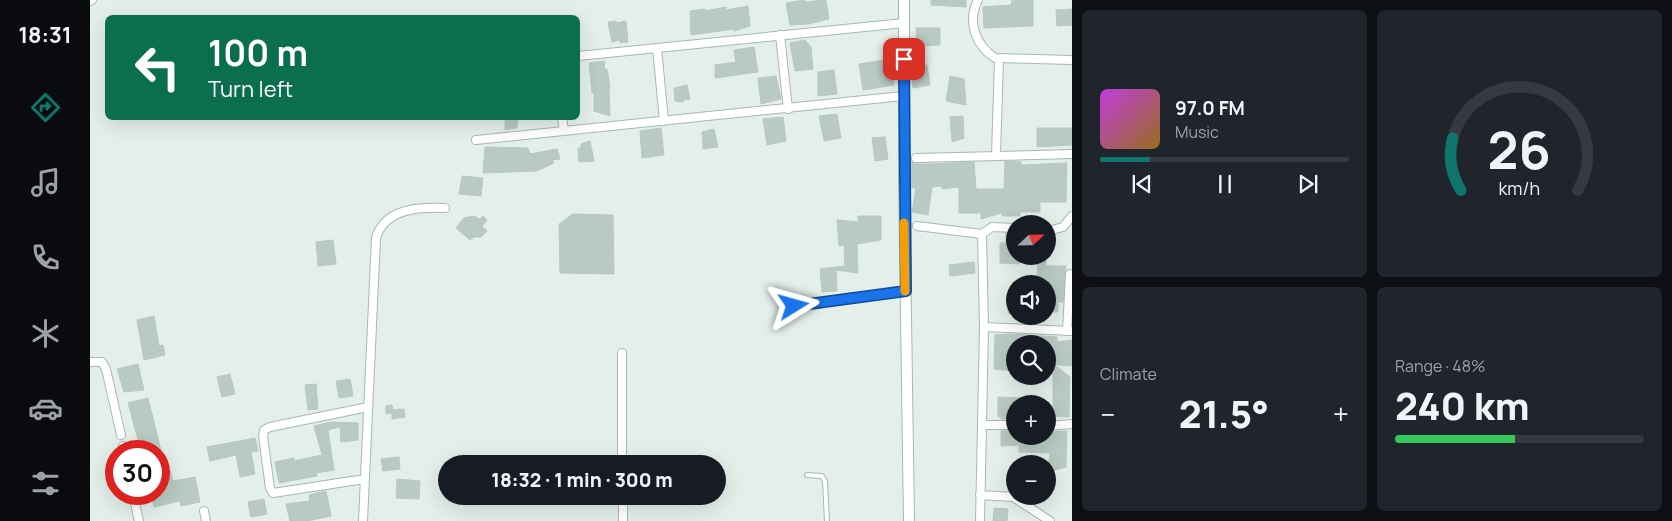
<!DOCTYPE html>
<html lang="en">
<head>
<meta charset="utf-8">
<style>
  body { margin:0; font-family:Manrope,sans-serif; background:#20242c; color:#f1f3f6; height:100vh; display:flex; flex-direction:column; font-size:19px; white-space:nowrap }
  * { box-sizing:border-box; margin:0 }
  p { font-size:16px; color:#9ea1a6 }
  .icon { flex:none; width:28px; height:28px; fill:none; stroke:currentColor; stroke-width:2; stroke-linecap:round; stroke-linejoin:round }
  .map { position:relative; flex:1; overflow:hidden }
  .panel { display:flex; flex-direction:column; gap:10px; padding:10px; background:#0d0f14; width:600px }
  .panel>* { flex:none }
  .guide { position:absolute; left:15px; top:15px; width:475px; height:105px; border-radius:8px; box-shadow:0 5px 20px #0002; background:#0b6e4f; color:#fff; overflow:hidden }
  .needle { width:32px; rotate:68deg }
  .buttons { position:absolute; left:916px; top:215px; display:grid; gap:10px }
  .buttons a { display:grid; place-items:center; width:50px; height:50px; border-radius:50%; background:#171b24; box-shadow:0 5px 20px #0002; font-size:25px }
  .speed { position:absolute; left:15px; top:440px; display:flex; gap:10px; font-size:25px; font-weight:700; text-align:center }
  .speed>* { display:grid; place-content:center; width:65px; height:65px; border-radius:50%; background:#171b24; box-shadow:0 5px 20px #0002; line-height:1 }
  .speed .limit { border:8px solid #d22; background:#fff; color:#111 }
  .pin { position:absolute; display:grid; place-items:center; width:42px; height:42px; color:#fff; margin:-21px; border-radius:10px; box-shadow:0 2px 8px #0006 }
  .me { position:absolute; width:55px; margin:-28px; rotate:82deg; stroke-linejoin:round; filter:drop-shadow(0 0 4px #0008) }
  .turn { display:flex; align-items:center; gap:18px; height:105px; padding:0 20px; font-size:22px }
  .turn .icon { width:65px; height:65px; stroke-width:2.5 }
  .turn b { display:block; font-size:35px; line-height:42px }
  .big { font-size:38px; font-weight:800; line-height:1.1 }
  .panel .card { flex:1; display:flex; flex-direction:column; justify-content:center; gap:8px; min-width:0; padding:0 18px; border-radius:8px; background:#20242c }
  .panel .dial { align-items:center; gap:0 }
  .dial svg { height:130px; overflow:visible; fill:none; stroke:#363941; stroke-width:7; stroke-linecap:round; text-anchor:middle }
  .dial text { fill:#f1f3f6; stroke:none }
  .song { display:flex; align-items:center; gap:15px }
  .cover { width:60px; height:60px; border-radius:8px; background:linear-gradient(135deg,hsl(290 70% 55%),hsl(40 70% 35%)) }
  .played { height:5px; border-radius:2px; background:linear-gradient(90deg,#0f766e 20%,#363941 20%) }
  .keys { display:flex; justify-content:space-around; direction:ltr }
  .heat { display:flex; justify-content:space-between; align-items:center; font-size:28px; direction:ltr }
  .charge { height:8px; border-radius:4px; background:linear-gradient(90deg,#34c759 48%,#363941 0) }
  .panel .tiles { flex:1; display:grid; gap:10px; grid-template-columns:repeat(2,1fr) }
  .trip { position:absolute; left:348px; top:455px; width:288px; height:50px; border-radius:25px; background:#171b24; box-shadow:0 5px 20px #0002; font-weight:800; line-height:50px; text-align:center }
  main { display:flex; flex:1; min-height:0 }
  .dock { display:flex; flex-direction:column; width:90px; justify-content:space-around; align-items:center; background:#090b0e; color:#9ea1a6 }
  .dock .icon { width:35px; height:35px }
  .dock .active { color:#0f766e }
  .dock b { font-size:22px; color:#f1f3f6 }
  .map>svg:first-child { display:block }
</style>
</head>
<body>
<main>
<nav class="dock">
<b>18:31</b>
<svg class="icon active" aria-label="directions" viewBox="0 0 24 24"><path d="M12 3l9 9-9 9-9-9zM9 14v-3h6M13 9l2 2-2 2"/></svg>
<svg class="icon" aria-label="music" viewBox="0 0 24 24"><path d="M9 18V5l10-2v13"/><circle cx="6" cy="18" r="3"/><circle cx="16" cy="16" r="3"/></svg>
<svg class="icon" aria-label="phone" viewBox="0 0 24 24"><path d="M5 4h4l2 5-3 2q2 4 5 5l2-3 5 2v4C11 20 4 13 5 4z"/></svg>
<svg class="icon" aria-label="climate" viewBox="0 0 24 24"><path d="M12 3v18M4 7l16 10M4 17L20 7"/></svg>
<svg class="icon" aria-label="car" viewBox="0 0 24 24"><path d="M5 17H2v-5l4-1 3-4h7l3 4 3 1v5h-3M9 17h6M6 11h13"/><circle cx="7" cy="17" r="2"/><circle cx="17" cy="17" r="2"/></svg>
<svg class="icon" aria-label="filters" viewBox="0 0 24 24"><path d="M4 7h16M4 17h16"/><circle cx="9" cy="7" r="2"/><circle cx="15" cy="17" r="2"/></svg>
</nav>
<div class="map">
<svg width="982" height="521" viewBox="0 0 982 521">
  <rect width="100%" height="100%" fill="#e4efea"/>
  <!-- building -->
  <path fill="#b9cac3" stroke="#b6c9c1" d="M714 0 715 2 736 0 739 19 718 24 700 25 696 3Z
    M841 0H876V7L841 5Z
    M922 0H943V26L894 28 893 7 921 5Z
    M658 6 660 26 644 31V29L601 35 600 11 615 9V11L636 7V10Z
    M982 9V25L967 26 966 10Z
    M526 21 527 23 536 21 538 42 530 43V40L522 42 518 22Z
    M826 28H850V45L827 46Z
    M715 40 721 47 723 69 705 71 700 43Z
    M664 47 668 72 625 78V65L646 62 644 50Z
    M800 59 804 85 773 90 769 64Z
    M515 61 514 69H517L520 87 519 88 520 116 504 111V92L502 93 499 63Z
    M837 65 840 85 823 88 821 67Z
    M744 70 747 94 728 96V72Z
    M686 76 691 99 671 104 668 78Z
    M860 76 874 79 876 105 856 101Z
    M597 85 600 99 593 100V102L585 101 584 88Z
    M747 114 751 138 734 141 729 116Z
    M873 116 874 138 862 142 860 117Z
    M693 117 696 141 677 145 673 119Z
    M415 118H428L427 128 415 130Z
    M571 128 574 155 552 158 550 131Z
    M947 128H982V145L947 147Z
    M624 129 628 147 613 149 612 132Z
    M795 137 798 159 785 161 782 138Z
    M500 141 504 161 489 162 488 148H491V144Z
    M395 147 438 148 440 154 467 149 470 159 462 160 464 163 447 171 393 173Z
    M821 161 826 164H840L884 162 886 189H914L915 161 931 162V165L977 163 976 202H950V212H930V216H912V213L891 219V213H869V187L852 189V186L842 187 838 215 822 212 826 188H822Z
    M372 176 393 178 391 196 369 194Z
    M483 214 523 215 524 274 470 273 469 224Z
    M384 216 390 219 393 216 397 220 392 226 397 231 391 237H384L380 240 366 228 374 218Z
    M768 216H791V240L767 244 768 273 746 270 747 291 732 292 730 269 755 266 754 245 749 246 747 220 768 222Z
    M916 233 925 234V256H929V264L910 263V243H916Z
    M243 240 246 264 228 266 226 242Z
    M948 256H955L956 266H976L973 302H968V312H958V284H947Z
    M884 262 885 273 860 276 859 265Z
    M920 287H925V314L918 313Z
    M64 316 69 346 73 345 75 355 54 360 47 320Z
    M921 334 967 337V342L982 340V366L958 364V344H925V371L904 369 905 335Z
    M48 364 54 390 34 392 27 369Z
    M963 364 980 377 979 417 963 416Z
    M140 374 145 394 132 397 127 377Z
    M260 379 263 396 249 398 246 381Z
    M226 384 228 409 218 410 215 385Z
    M908 397 931 398V404H925V419H911V417L908 416Z
    M58 398 65 426 71 451H51L38 403Z
    M302 405 303 410 314 409 315 417 302 419V413L296 414V406Z
    M240 422 268 423V440L251 442 250 427 238 430 244 470 226 473 227 476 189 483 185 462 204 458V461L232 455 224 426Z
    M911 431H925V436H958V432L977 431 976 467 958 472 960 453 929 452V445L911 446Z
    M165 438 168 451 161 452 165 474 150 477 146 455 120 461 117 447Z
    M69 453H71L76 471 80 470 83 481 105 477 110 502 91 506 90 501 64 507 61 494H69Z
    M309 457 310 469 293 471 291 459Z
    M307 479 330 481 329 499 306 498Z
    M236 491 241 516 217 521H200L196 504 220 501 219 495Z
    M174 499 177 514 161 517 158 502Z
    M904 508 918 509 917 521H903Z"/>
  <g fill="none" stroke-linecap="round" stroke-linejoin="round">
    <!-- lane casing -->
    <g stroke="#a6b8b1" stroke-width="6">
      <path id="lane" d="M717 475 732 476 735 481 737 521"/>
    </g>
    <!-- street casing -->
    <g stroke="#a6b8b1" stroke-width="10">
      <path id="street" d="M888 0C877 21 885 45 905 58L982 60
        M0 1 2 0
        M690 35 698 109
        M567 48 574 121
        M488 56 814 23
        M472 118 474 130
        M386 140 813 96
        M906 155 909 59
        M826 158 982 154
        M827 226 892 234
        M958 231 973 227 982 216
        M705 307 815 291
        M894 327 982 331
        M977 331 980 274
        M532 353V464
        M0 362H12L16 369 31 435
        M892 425H925
        M958 426 982 424
        M33 446 34 451
        M275 479 183 493 180 488 173 436 174 430 180 427 278 407
        M43 494 49 521
        M890 495 923 497 960 521
        M533 496V521
        M114 511 116 521
        M273 521 286 238C295 208 329 207 355 208
        M890 521 894 327 892 234 902 227 925 228"/>
    </g>
    <!-- secondary casing -->
    <g stroke="#a1bbb2" stroke-width="12">
      <path id="secondary" d="M814 0V180L819 521"/>
    </g>
    <!-- lane -->
    <use href="#lane" stroke="#fff" stroke-width="4"/>
    <!-- street -->
    <use href="#street" stroke="#fff" stroke-width="8"/>
    <!-- secondary -->
    <use href="#secondary" stroke="#fff" stroke-width="10"/>
  </g>
  <g fill="none" stroke-linecap="round" stroke-linejoin="round">
    <!-- route casing -->
    <g stroke="#114b97" stroke-width="12">
      <path id="route" d="M704 306 816 291 814 59"/>
    </g>
    <!-- route -->
    <use href="#route" stroke="#1a73e8" stroke-width="9"/>
    <!-- slow -->
    <path stroke="#f59e0b" stroke-width="9" d="M814 223 815 291"/>
  </g>
</svg>
<div class="buttons">
<a><svg class="needle" viewBox="-14 -14 28 28"><path d="M0-13l5 13h-10z" fill="#e53935"/><path d="M0 13l5-13h-10z" fill="#9ea1a6"/></svg></a>
<a><svg class="icon" aria-label="sound" viewBox="0 0 24 24"><path d="M4 9h4l5-4v14l-5-4H4zM17 9q2 3 0 6"/></svg></a>
<a><svg class="icon" aria-label="search" viewBox="0 0 24 24"><circle cx="10" cy="10" r="6"/><path d="M15 15l6 6"/></svg></a>
<a>+</a>
<a>−</a>
</div>
<div class="speed"><div class="limit">30</div></div>
<div class="pin" style="left:814px;top:59px;background:#d93025"><svg class="icon" aria-label="arrive" viewBox="0 0 24 24"><path d="M6 21V4h12l-3 4 3 4H6"/></svg></div>
<svg class="me" style="left:704px;top:306px" viewBox="-20 -20 40 40"><path d="M0-17L14 15 0 8-14 15z" fill="#1a73e8" stroke="#fff" stroke-width="4"/></svg>
<div class="trip">18:32 · 1 min · 300 m</div>
<div class="guide">
<div class="turn"><svg class="icon" aria-label="left" viewBox="0 0 24 24"><path d="M17 20v-9H6M10 6l-5 5 5 5"/></svg><div><b>100 m</b>Turn left</div></div>
</div>
</div>
<section class="panel">
<div class="tiles">
<div class="card">
<div class="song"><i class="cover"></i><div><b>97.0 FM</b><p>Music</p></div></div>
<div class="played"></div>
<div class="keys"><svg class="icon" aria-label="previous" viewBox="0 0 24 24"><path d="M18 5L8 12l10 7zM5 5v14"/></svg><svg class="icon" aria-label="pause" viewBox="0 0 24 24"><path d="M8 5v14M16 5v14"/></svg><svg class="icon" aria-label="next" viewBox="0 0 24 24"><path d="M6 5l10 7-10 7zM19 5v14"/></svg></div>
</div>
<div class="card dial"><svg viewBox="0 0 100 80">
<path d="M14 69A42 42 0 1 1 86 69"/>
<path d="M14 69A42 42 0 0 1 9 37" stroke="#0f766e"/>
<text x="50" y="56" font-size="32" font-weight="700">26</text>
<text x="50" y="72" font-size="11">km/h</text>
</svg></div>
<div class="card"><p>Climate</p>
<div class="heat"><a>−</a><b class="big">21.5°</b><a>+</a></div>
</div>
<div class="card"><p>Range · 48%</p><b class="big">240 km</b><div class="charge"></div></div>
</div>
</section>
</main>
</body>
</html>
